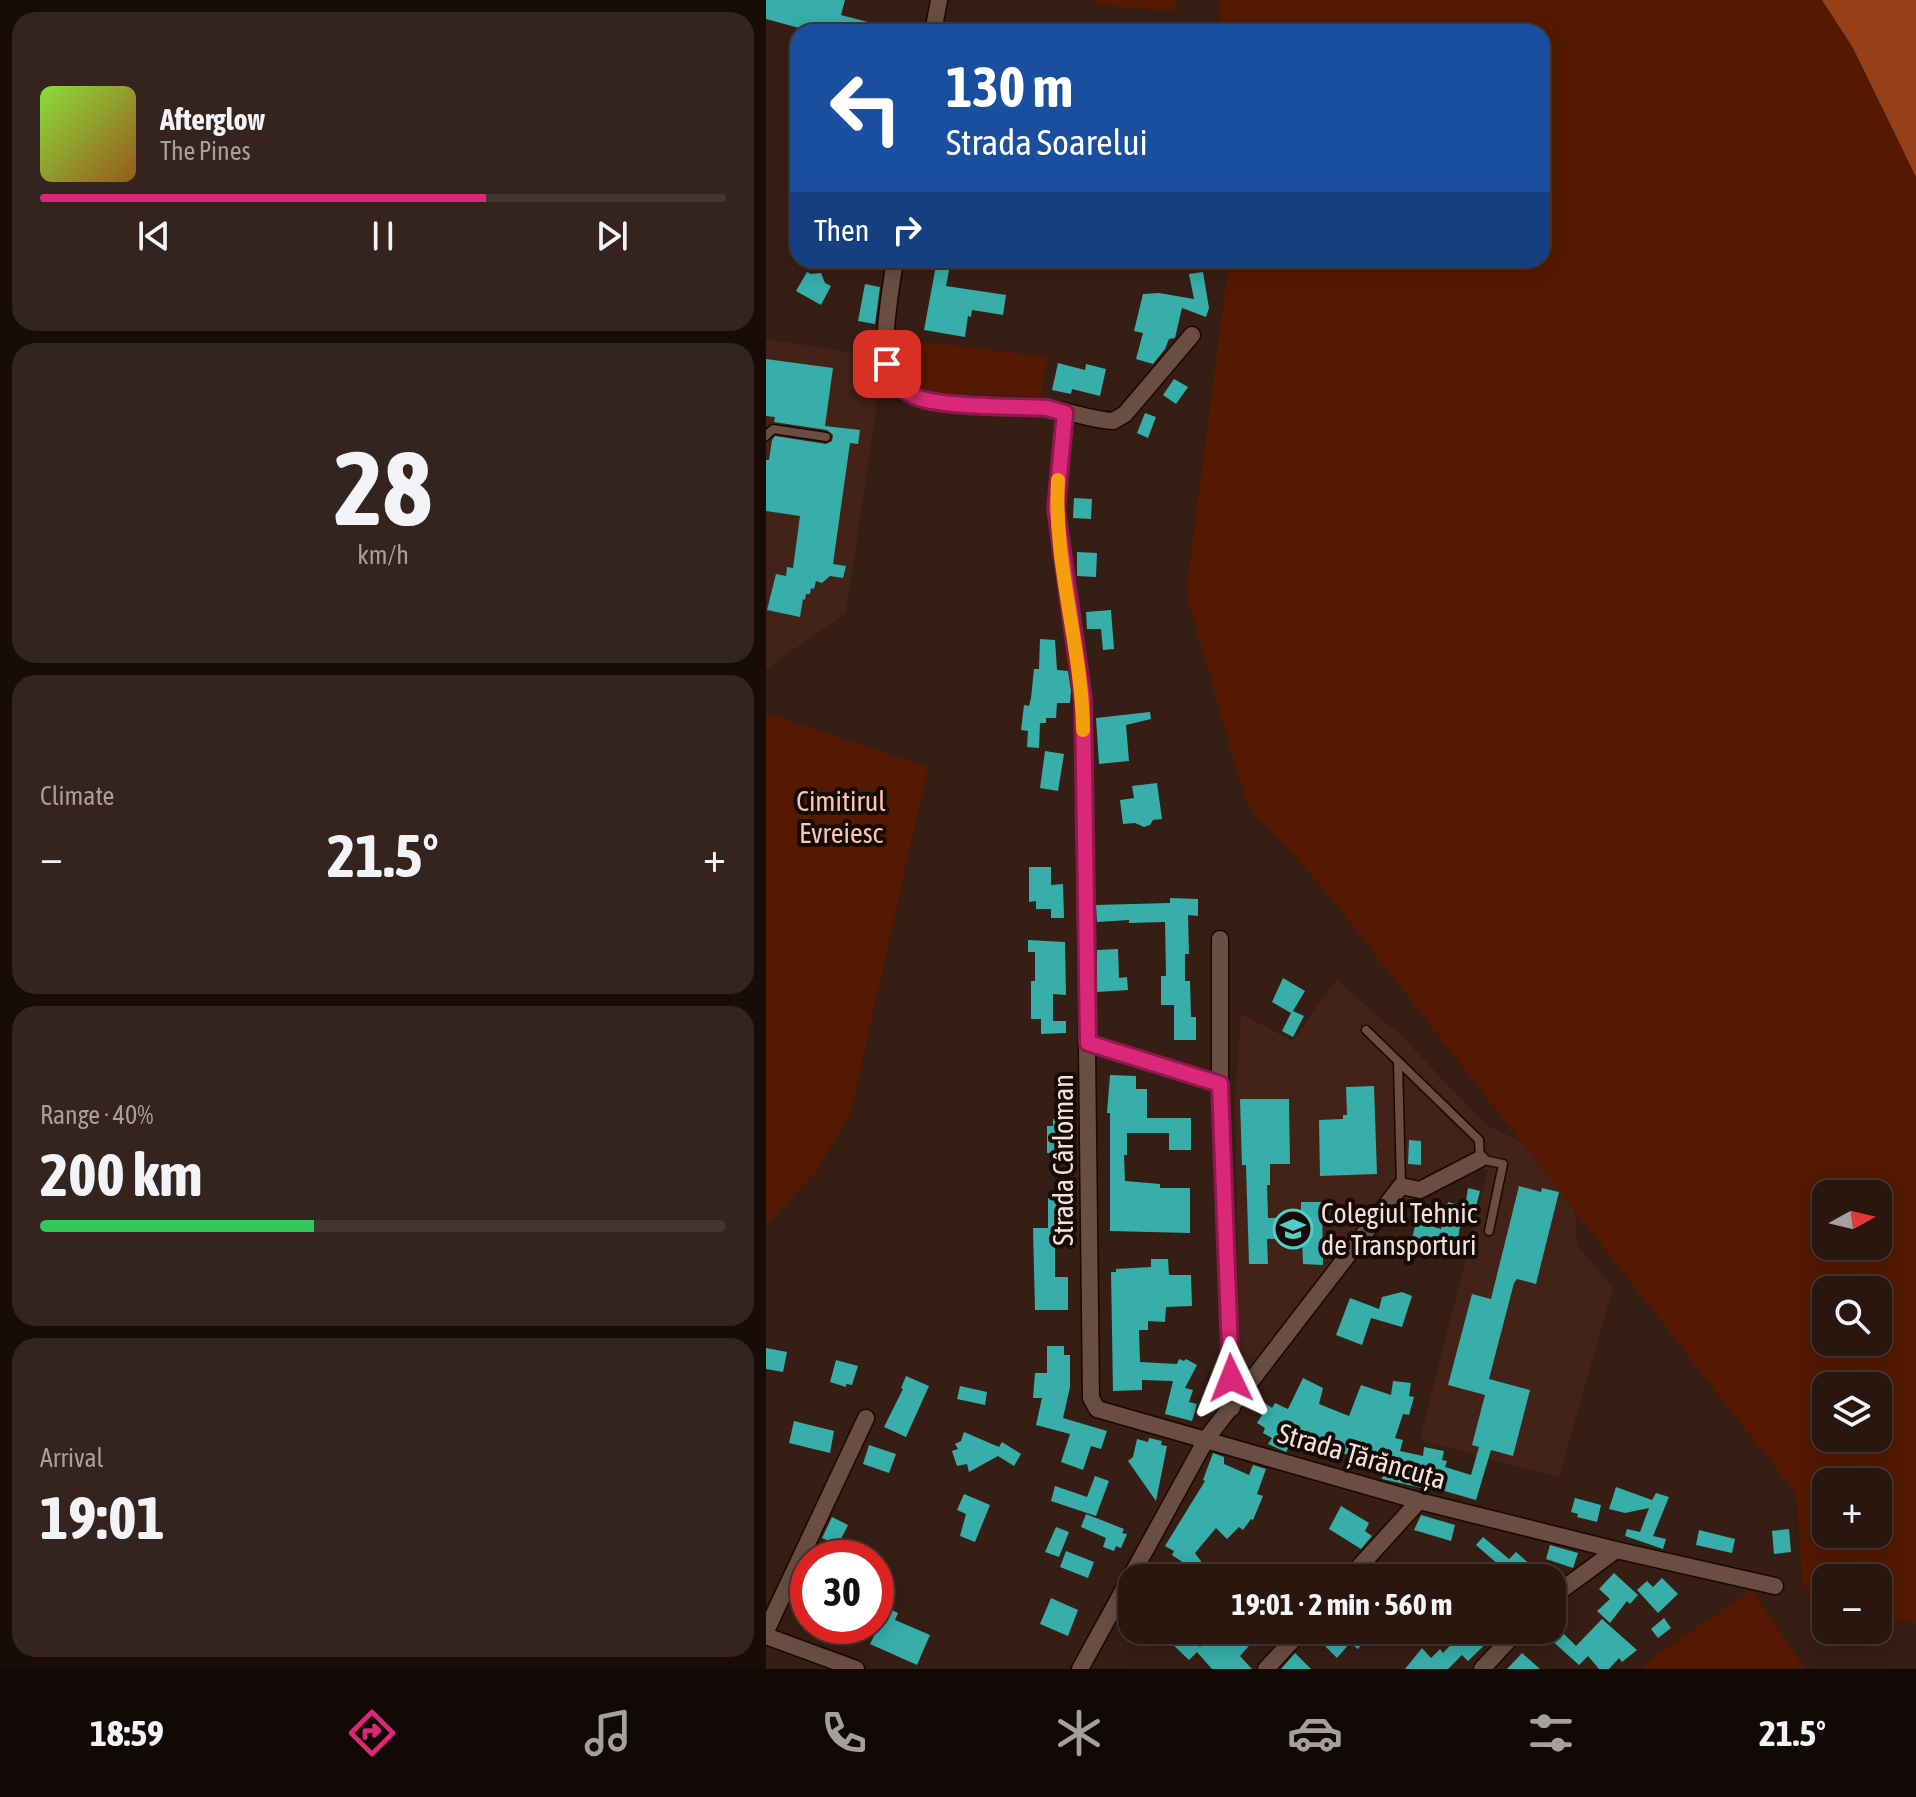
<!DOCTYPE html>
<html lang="en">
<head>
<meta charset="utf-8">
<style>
  body { margin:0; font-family:"Asap Condensed",sans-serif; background:#35231d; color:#f1f3f6; height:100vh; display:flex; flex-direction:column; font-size:30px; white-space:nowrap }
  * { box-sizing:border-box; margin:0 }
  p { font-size:26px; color:#a59f9e }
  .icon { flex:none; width:44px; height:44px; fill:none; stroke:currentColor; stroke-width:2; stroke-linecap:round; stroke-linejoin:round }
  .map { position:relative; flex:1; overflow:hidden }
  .panel { display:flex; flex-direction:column; gap:12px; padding:12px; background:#170c08; width:766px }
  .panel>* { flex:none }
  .guide { position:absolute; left:24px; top:24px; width:760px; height:244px; border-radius:24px; box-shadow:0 4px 20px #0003,0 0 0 2px #45352f; background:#1a4fa0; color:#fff; overflow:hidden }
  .needle { width:52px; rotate:82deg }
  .buttons { position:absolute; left:1046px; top:1180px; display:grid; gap:16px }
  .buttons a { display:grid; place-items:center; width:80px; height:80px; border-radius:16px; background:#29160f; box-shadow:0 4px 20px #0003,0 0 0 2px #45352f; font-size:40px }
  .speed { position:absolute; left:24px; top:1540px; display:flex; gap:16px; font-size:40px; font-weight:700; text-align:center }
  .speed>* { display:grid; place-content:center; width:104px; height:104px; border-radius:50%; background:#29160f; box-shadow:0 4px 20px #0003,0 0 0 2px #45352f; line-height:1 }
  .speed .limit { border:12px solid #d22; background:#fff; color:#111 }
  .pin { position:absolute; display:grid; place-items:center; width:68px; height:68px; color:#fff; margin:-34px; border-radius:16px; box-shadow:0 4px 12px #0006 }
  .me { position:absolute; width:88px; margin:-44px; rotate:358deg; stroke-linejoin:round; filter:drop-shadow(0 0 6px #0008) }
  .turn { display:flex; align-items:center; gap:28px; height:168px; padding:0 24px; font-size:36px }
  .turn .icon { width:104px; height:104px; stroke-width:2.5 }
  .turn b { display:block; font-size:56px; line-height:68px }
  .then { display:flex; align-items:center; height:76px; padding:0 24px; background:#0003; gap:16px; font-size:30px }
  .big { font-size:60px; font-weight:700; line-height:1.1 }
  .panel .tile { flex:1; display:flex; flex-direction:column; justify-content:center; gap:12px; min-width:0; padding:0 28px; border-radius:24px; background:#35231d }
  .panel .dial { align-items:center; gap:0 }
  .dial b { font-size:104px; line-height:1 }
  .song { display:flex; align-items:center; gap:24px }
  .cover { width:96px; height:96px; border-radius:12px; background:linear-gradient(135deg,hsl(90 70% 55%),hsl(30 70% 35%)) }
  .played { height:8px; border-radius:4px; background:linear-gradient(90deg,#db2777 65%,#45352f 65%) }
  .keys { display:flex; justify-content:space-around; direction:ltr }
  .heat { display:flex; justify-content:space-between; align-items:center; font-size:44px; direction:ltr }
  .charge { height:12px; border-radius:6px; background:linear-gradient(90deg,#34c759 40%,#45352f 0) }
  .trip { position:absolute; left:352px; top:1564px; width:448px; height:80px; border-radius:24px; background:#29160f; box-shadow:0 4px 20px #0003,0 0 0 2px #45352f; font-weight:700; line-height:80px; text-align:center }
  .menu { display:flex; height:128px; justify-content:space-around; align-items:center; background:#100906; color:#a59f9e }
  .menu .icon { width:56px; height:56px }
  .menu .on { color:#db2777 }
  .menu b { font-size:36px; color:#f1f3f6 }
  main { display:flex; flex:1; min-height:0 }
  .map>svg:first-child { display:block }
</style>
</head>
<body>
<main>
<section class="panel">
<div class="tile">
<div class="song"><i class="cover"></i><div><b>Afterglow</b><p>The Pines</p></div></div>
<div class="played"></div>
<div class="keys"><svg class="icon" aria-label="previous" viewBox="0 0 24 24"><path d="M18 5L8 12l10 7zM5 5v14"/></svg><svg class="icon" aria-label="pause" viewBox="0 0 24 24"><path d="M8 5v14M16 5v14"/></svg><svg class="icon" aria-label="next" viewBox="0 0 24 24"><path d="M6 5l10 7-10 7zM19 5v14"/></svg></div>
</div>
<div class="tile dial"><b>28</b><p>km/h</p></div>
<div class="tile"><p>Climate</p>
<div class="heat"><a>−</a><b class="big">21.5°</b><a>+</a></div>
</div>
<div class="tile"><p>Range · 40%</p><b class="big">200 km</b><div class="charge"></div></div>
<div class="tile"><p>Arrival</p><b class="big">19:01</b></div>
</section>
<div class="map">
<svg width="1150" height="1669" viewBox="0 0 1150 1669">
  <rect width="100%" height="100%" fill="#371e14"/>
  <!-- built -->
  <path fill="#432317" d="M0 339 90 353 113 390 80 613 0 669Z
    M570 980 630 1031 723 1127 789 1156 807 1177 811 1244 847 1288 793 1477 654 1440 722 1170 713 1168 640 1203 621 1189 478 1378 473 1374 469 1097 475 1014 527 1041Z"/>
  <!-- green -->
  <path fill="#541900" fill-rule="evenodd" d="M329 0H410L409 11 329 5Z
    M453 0H1056L1087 48 1150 177V1623L1112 1617V1578H1060V1597L1037 1587 1030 1494 558 889 480 803 420 593 463 260H776V32H454ZM1060 1194H1112V1246H1060ZM1060 1290H1112V1342H1060ZM1060 1386H1112V1438H1060ZM1060 1482H1112V1534H1060Z
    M135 339 282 357 274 397 154 392C133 373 134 365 135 339Z
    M0 713 162 767 84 1115 49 1173 0 1225V1299Z
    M986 1590 1039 1669H877L887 1657Z"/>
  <!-- forest -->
  <path fill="#973f17" d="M1056 0H1150V177L1087 48Z"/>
  <!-- building -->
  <path fill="#37aeaa" d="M0 0H79L75 15 125 28 124 32H48L0 19Z
    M171 260H185L180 286 240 295 237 315 206 310 205 317 202 316 199 337 158 330Z
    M41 272 45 274 55 273 59 283 65 286 55 305 30 291Z
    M437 272 443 308 440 317 416 308 409 338 403 339 399 349 387 364 370 359 377 333 368 331 377 294 393 293 428 299 423 274Z
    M99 284 114 287 109 324 92 321Z
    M0 359 67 368 59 426 94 430 92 444 84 443 67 564 80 566 77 578 64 576 56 583 50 581 48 589 45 588 44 594H40L39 600 37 599 34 617 1 610 10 574 20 576 21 567 27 568 34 516 0 511V460H3L6 440 9 436 60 444 66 441 67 435 61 430 8 422 9 417 0 416Z
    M292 363 319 370 320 364 340 369 334 396 306 389 305 394 286 390Z
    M408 379 422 387 410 404 397 395Z
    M379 413 390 417 382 438 371 433Z
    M308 498 326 499 325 519 307 518Z
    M311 552 331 553 330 577 311 576Z
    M345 610 348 649 337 650 335 629H321L320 612Z
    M274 639 289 640 291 670 302 671 305 691 304 703H291L290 718H280V723H274L273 748 261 747 262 731 255 730 258 705 263 706 265 698 268 669H273Z
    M384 712 385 719 360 725 363 761 333 764 330 718Z
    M279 751 298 754 292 791 274 788Z
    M391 783 396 819 387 820 384 825 378 827 369 823 357 824 354 800 368 798 366 786Z
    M263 867H285V885L297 884 298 918H285V909H270V901L263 902Z
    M404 898 432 899V916L422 915 423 954H419V981H424L425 1017H430V1040H408V1005H395V976H400L399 922 363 923V920L331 922 330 905 404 903Z
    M262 940 299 942 300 995 287 994V1021H300V1033L275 1034V1019H265V981H269V952H262Z
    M352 949 353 978 361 977 362 990 331 992V950Z
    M517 978 539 991 527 1011 538 1016 527 1037 516 1031 525 1013 506 1002Z
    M344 1075 370 1076V1089H381V1118H425V1150H403V1133H361V1155H358L359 1181 394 1184V1188H424V1233L344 1231V1113H341Z
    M608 1086 611 1174 554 1176 553 1120 577 1119V1115H581L580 1087Z
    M474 1099H523L524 1164H504V1185H501L502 1218 535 1217V1202H556L557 1265 537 1264 536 1238 501 1239 502 1264H483L480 1165H476Z
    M287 1119H300L301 1152 281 1153V1126H287Z
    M643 1140 655 1141V1165L642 1164Z
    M753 1186 775 1192 776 1188 793 1192 770 1284 751 1279 748 1283 723 1379 764 1390 747 1456 725 1450 710 1500 675 1490 674 1492 616 1479 617 1471 612 1470 614 1464 576 1453 577 1449 554 1438 547 1451 527 1440 520 1452 502 1444 506 1438 497 1433 499 1428 491 1423 496 1415 486 1408 493 1399 506 1408 509 1403 522 1409 537 1378 557 1388 553 1404 583 1416 595 1385 625 1395 627 1381 645 1383 643 1396 648 1397 643 1415 637 1414 629 1438 637 1440 634 1451 657 1456 658 1447 678 1451 676 1460 681 1461 679 1467 705 1475 713 1447 706 1445 719 1395 682 1385 706 1294 725 1299Z
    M702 1188 714 1191 706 1223 695 1220 689 1258 644 1247 650 1222 675 1229 682 1202 699 1207Z
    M300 1197 302 1231H294V1236H289V1277H302V1310H269L267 1228H282V1198Z
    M385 1259H402L403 1275H425L426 1306 400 1307 399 1322 382 1321V1330H373L374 1362 411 1364 413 1359 418 1361 420 1359 431 1365 419 1388 427 1390 423 1402 431 1404 426 1421 399 1414 407 1381 376 1380V1390L347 1391 345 1272H350V1269L385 1267Z
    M636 1292 646 1296 636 1327 605 1318 596 1345 570 1335 584 1298 613 1309 616 1297Z
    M281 1346H298V1355H304V1387L297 1418 341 1431 335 1449 325 1446 317 1470 295 1462 304 1434 270 1425 276 1398H267L269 1373H281Z
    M0 1348 21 1352 17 1372 0 1369Z
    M70 1360 92 1366 86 1385 80 1384V1387L64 1382Z
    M140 1376 163 1386 140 1437 118 1427 137 1389 135 1388Z
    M194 1386 221 1392 219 1405 191 1399Z
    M28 1421 68 1431 64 1453 23 1443Z
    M198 1432 233 1447 236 1442 255 1454 248 1466 232 1456 203 1472 201 1464 191 1466 186 1451 192 1449 189 1444 195 1441Z
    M383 1438 396 1441 395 1445 401 1446 390 1501 362 1461 367 1457 371 1439 382 1442Z
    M103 1445 130 1454 123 1473 97 1464Z
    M447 1453 458 1457V1464L483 1475 487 1465 500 1469 491 1494 497 1496 487 1520 485 1519 477 1530 473 1527 461 1539 450 1528 429 1553 447 1578H440L406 1555 408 1551 399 1546 439 1481 437 1480Z
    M329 1476 343 1481 330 1516 285 1501 289 1486 321 1497Z
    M850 1487 886 1500 890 1493 903 1497 887 1536 900 1539 897 1549 859 1536 861 1529 874 1532 883 1508 859 1513 843 1509Z
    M198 1494 224 1505 209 1542 194 1536 200 1514 191 1510Z
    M809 1498 835 1505 831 1522 811 1517 812 1514 805 1512Z
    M575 1506 603 1523 599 1531 606 1536 595 1549 563 1529Z
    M320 1514 358 1529 356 1533 361 1534 355 1548 350 1546 348 1551 337 1547 340 1538 315 1527Z
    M655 1515 689 1525 685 1541 648 1530Z
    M66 1517 82 1525 72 1545 56 1538Z
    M290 1527 303 1532 293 1557 279 1552Z
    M1023 1529 1025 1552 1008 1554 1006 1531Z
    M933 1530 969 1539 966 1553 930 1545Z
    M717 1537 743 1559 750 1552 767 1567 757 1578H736L741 1572 710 1545Z
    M784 1545 812 1553 807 1568 780 1559Z
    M300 1551 328 1562 322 1578 294 1567Z
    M848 1573 872 1595 864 1604 861 1601 844 1623 831 1611 844 1599 833 1589Z
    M896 1578 912 1594 892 1613 871 1590 881 1581 887 1587Z
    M285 1598 312 1610 302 1636 274 1624Z
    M122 1608 132 1613 129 1620 164 1635 151 1665 104 1644Z
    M898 1618 905 1628 892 1638 885 1629Z
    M836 1619 871 1650 856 1662 853 1658 843 1669H833L822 1656 813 1665 774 1630H794L810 1646Z
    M409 1630H417L434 1647 449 1630H497L474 1656 486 1669H446L431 1652 423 1660 400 1638Z
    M547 1630H596L593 1633 600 1638 592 1649 584 1643 571 1658 546 1633Z
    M699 1630H734L702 1661 696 1655 682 1669H639L656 1648 665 1658 674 1649 677 1653Z
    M529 1653 545 1669H515Z
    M756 1653 774 1669H741Z"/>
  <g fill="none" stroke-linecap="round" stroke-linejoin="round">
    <!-- lane casing -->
    <g stroke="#1d0701" stroke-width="11">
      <path id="lane" d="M0 436 7 429 60 437
        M600 1030 713 1140 714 1159 737 1164 723 1231
        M632 1062 635 1186"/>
    </g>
    <!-- street casing -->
    <g stroke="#1d0701" stroke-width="19">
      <path id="street" d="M167 32 173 0
        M129 260C125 288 113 350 124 376 141 416 245 402 281 408 304 411 325 420 347 421L359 414 426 335
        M299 413 290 509 317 699 325 1398 331 1409 653 1501 850 1550 1009 1586
        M454 939V1084L466 1408
        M322 1043 454 1084
        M583 1578 653 1501
        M786 1597 850 1550
        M0 1631 100 1418
        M0 1636 90 1669
        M314 1669 441 1438 635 1186 654 1190 714 1159
        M500 1669 536 1630
        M716 1669 752 1630"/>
    </g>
    <!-- lane -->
    <use href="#lane" stroke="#6a4e42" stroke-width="8"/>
    <!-- street -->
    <use href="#street" stroke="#6a4e42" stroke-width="16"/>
  </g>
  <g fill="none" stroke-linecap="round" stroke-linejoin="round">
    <!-- route casing -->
    <g stroke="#8e194d" stroke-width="20">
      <path id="route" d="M121 364C125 380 133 389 148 396 173 408 251 406 281 408L299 413 290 509 317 699 322 1043 454 1084 465 1378"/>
    </g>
    <!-- route -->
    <use href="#route" stroke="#db2777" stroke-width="14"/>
    <!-- slow -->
    <path stroke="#f59e0b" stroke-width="14" d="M292 480C287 564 316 646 317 730"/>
  </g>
  <!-- icons -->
  <defs>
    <g id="school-ring" transform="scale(2)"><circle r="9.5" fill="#160b07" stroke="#53cdc9" stroke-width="1.5"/><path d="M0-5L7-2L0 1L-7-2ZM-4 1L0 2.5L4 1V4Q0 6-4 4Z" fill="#53cdc9"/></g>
  </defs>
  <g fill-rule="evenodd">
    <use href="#school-ring" x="527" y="1229"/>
  </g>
  <g text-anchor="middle" stroke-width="8" stroke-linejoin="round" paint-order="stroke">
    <!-- park labels -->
    <g font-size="28" fill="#f8c5b2" stroke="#160b07">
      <text x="75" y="811">Cimitirul<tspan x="75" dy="32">Evreiesc</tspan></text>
    </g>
    <!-- street labels -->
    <g font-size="28" fill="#f3e1db" stroke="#160b07">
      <text transform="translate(297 1160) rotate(-90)" y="10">Strada Cârloman</text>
      <text transform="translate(596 1456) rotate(16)" y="10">Strada Țărăncuța</text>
    </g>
    <!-- poi labels -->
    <g font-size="28" fill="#f3e1db" stroke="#160b07" text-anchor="start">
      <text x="555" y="1223">Colegiul Tehnic<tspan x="555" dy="32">de Transporturi</tspan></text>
    </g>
  </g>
</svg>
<div class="buttons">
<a><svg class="needle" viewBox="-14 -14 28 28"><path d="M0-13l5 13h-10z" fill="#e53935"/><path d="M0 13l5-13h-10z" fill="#a59f9e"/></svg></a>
<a><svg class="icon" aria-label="search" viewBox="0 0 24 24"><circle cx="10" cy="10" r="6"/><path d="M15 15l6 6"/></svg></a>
<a><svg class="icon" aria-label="layers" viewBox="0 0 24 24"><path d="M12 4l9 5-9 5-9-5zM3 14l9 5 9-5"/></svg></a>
<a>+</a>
<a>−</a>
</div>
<div class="speed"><div class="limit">30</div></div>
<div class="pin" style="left:121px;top:364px;background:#d93025"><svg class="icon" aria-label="arrive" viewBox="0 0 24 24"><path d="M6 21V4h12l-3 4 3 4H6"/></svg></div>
<svg class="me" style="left:465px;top:1378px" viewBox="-20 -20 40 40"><path d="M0-17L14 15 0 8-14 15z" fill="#db2777" stroke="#fff" stroke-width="4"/></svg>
<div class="trip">19:01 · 2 min · 560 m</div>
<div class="guide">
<div class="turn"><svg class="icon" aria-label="left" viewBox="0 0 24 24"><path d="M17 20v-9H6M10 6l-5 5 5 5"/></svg><div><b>130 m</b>Strada Soarelui</div></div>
<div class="then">Then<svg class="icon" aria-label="right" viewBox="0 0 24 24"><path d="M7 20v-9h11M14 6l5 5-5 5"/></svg></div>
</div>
</div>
</main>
<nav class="menu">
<b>18:59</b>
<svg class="icon on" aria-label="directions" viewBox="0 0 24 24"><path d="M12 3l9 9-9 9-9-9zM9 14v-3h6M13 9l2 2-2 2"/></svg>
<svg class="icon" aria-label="music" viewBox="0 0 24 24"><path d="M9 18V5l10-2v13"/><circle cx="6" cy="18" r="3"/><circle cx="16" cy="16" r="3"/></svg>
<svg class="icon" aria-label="phone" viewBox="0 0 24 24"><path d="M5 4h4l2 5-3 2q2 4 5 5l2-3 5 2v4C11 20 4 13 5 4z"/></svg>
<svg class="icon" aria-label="climate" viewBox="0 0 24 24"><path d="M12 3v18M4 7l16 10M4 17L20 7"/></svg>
<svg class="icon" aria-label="car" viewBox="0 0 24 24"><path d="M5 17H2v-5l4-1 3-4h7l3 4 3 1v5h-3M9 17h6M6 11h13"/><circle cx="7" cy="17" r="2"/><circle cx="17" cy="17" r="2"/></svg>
<svg class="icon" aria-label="filters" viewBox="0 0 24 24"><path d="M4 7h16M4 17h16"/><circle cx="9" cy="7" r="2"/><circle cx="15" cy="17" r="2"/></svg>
<b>21.5°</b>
</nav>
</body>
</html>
